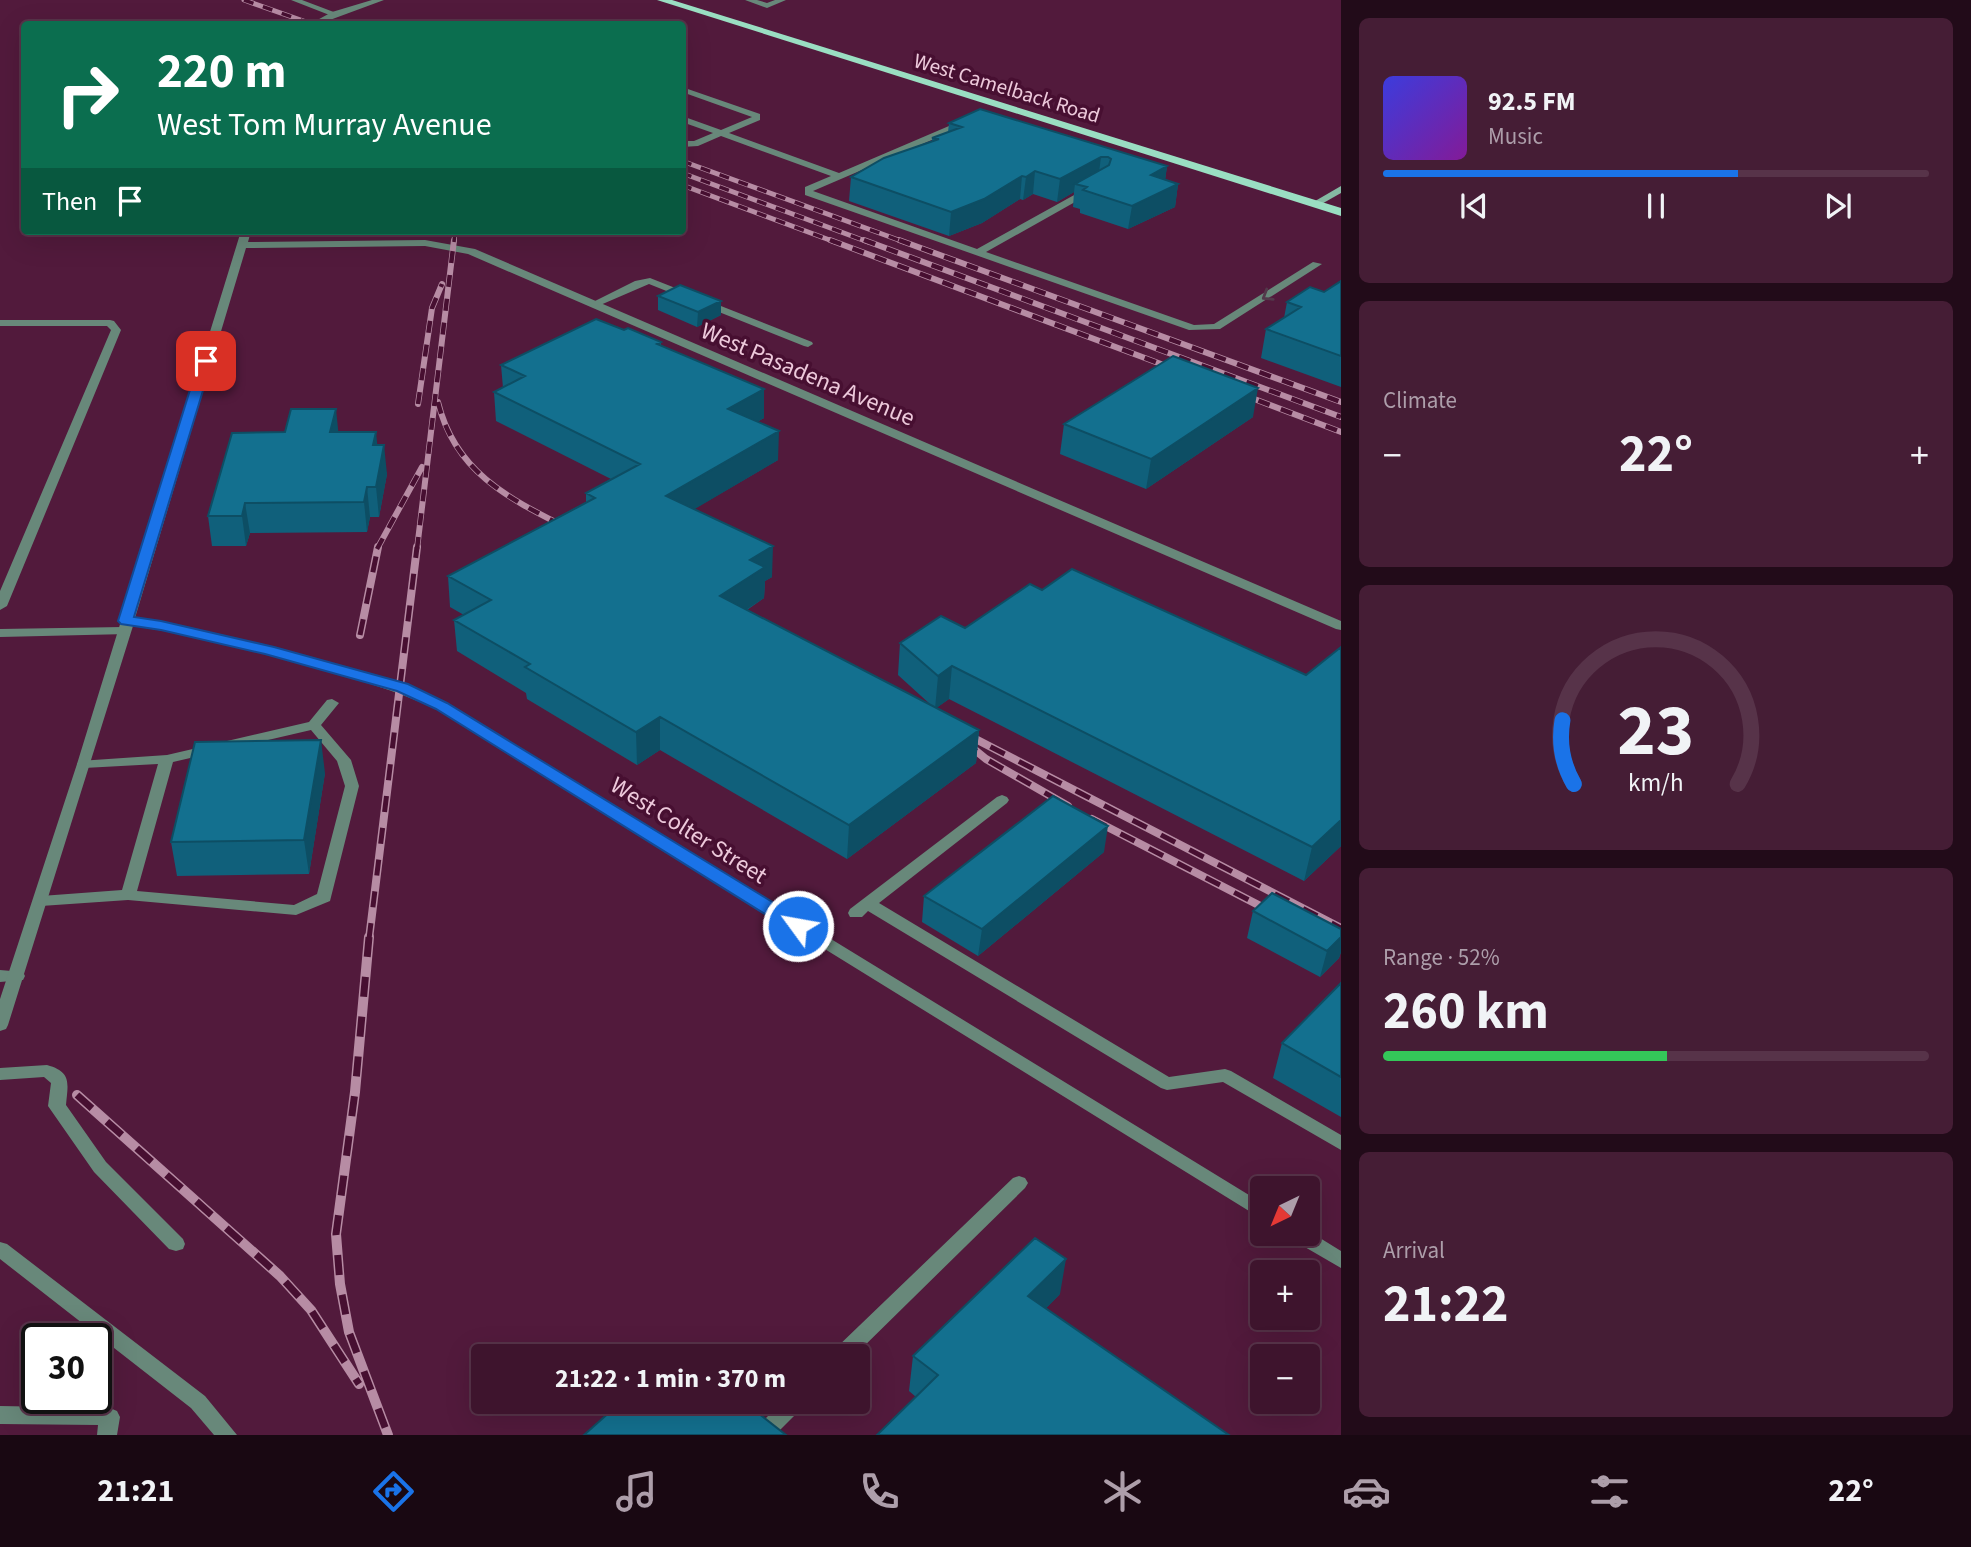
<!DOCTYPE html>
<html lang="en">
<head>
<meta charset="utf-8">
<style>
  body { margin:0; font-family:"Source Sans 3",sans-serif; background:#451d35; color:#f1f3f6; height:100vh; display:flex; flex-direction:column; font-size:26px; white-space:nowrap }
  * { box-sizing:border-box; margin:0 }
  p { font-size:23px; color:#ad9eaa }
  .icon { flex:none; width:38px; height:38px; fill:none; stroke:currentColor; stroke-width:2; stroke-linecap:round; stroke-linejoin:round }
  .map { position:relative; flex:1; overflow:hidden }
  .side { display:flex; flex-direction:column; gap:18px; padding:18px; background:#220b19; width:630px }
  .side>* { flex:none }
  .hud { position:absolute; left:21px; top:21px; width:665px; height:214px; border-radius:7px; box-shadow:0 7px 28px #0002,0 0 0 2px #573349; background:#0b6e4f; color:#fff; overflow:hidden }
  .needle { width:46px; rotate:223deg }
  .tools { position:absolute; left:1250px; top:1176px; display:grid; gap:14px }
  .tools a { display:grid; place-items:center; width:70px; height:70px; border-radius:7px; background:#3e142d; box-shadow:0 7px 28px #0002,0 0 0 2px #573349; font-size:35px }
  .speed { position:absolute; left:21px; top:1323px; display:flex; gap:14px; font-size:35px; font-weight:700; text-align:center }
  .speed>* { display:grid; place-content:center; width:91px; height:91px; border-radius:50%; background:#3e142d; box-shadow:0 7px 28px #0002,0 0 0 2px #573349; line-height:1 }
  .speed .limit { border:4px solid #111; border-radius:10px; background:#fff; color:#111 }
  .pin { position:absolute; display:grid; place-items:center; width:60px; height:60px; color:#fff; margin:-30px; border-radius:14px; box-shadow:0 4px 10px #0006 }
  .me { position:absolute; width:77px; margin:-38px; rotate:302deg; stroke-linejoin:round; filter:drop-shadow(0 0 5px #0008) }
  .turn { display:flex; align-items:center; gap:24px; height:147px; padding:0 21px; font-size:32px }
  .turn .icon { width:91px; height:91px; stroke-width:2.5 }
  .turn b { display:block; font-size:49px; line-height:60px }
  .then { display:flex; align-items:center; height:66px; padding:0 21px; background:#0003; gap:14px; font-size:26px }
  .big { font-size:52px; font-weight:700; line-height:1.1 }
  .side .tile { flex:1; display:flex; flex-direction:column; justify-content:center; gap:10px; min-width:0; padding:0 24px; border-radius:10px; background:#451d35 }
  .side .dial { align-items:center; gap:0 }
  .dial svg { height:182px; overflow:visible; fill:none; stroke:#573349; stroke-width:7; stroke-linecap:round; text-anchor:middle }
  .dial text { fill:#f1f3f6; stroke:none }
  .song { display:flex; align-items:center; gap:21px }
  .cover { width:84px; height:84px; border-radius:10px; background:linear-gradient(135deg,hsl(240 70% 55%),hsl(290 70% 35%)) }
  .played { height:7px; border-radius:4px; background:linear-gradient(90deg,#1a73e8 65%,#573349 65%) }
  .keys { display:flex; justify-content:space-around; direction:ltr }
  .heat { display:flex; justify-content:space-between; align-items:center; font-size:38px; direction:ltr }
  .charge { height:10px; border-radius:5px; background:linear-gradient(90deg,#34c759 52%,#573349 0) }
  .trip { position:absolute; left:471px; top:1344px; width:399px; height:70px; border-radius:7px; background:#3e142d; box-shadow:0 7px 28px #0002,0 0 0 2px #573349; font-weight:700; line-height:70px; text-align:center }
  .tab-bar { display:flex; height:112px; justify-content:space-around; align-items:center; background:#190812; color:#ad9eaa }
  .tab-bar .icon { width:49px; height:49px }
  .tab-bar .on { color:#1a73e8 }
  .tab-bar b { font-size:32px; color:#f1f3f6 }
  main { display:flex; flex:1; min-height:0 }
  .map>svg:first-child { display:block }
</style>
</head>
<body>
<main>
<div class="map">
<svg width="1341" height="1435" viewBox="0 0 1341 1435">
  <rect width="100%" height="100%" fill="#521a3c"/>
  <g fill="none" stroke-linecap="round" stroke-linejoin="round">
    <!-- lane -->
    <path fill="#68887a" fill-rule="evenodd" d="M291 0H302L339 14 332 16Z
      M745 0H757L767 3 775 0H786L767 8Z
      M682 87 760 114V120L729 133 839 173 963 120H969V124L813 191 977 249 1085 189H1091V193L986 252 1194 325 1214 324 1313 262 1322 264 1220 329 1189 330 805 195V187L831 176 721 136 698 146 682 147V141H694L713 133 682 122V116L721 130 752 117 682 92Z
      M650 278 812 342 813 344 808 347 804 346 649 284 598 306H590L589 304 635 281Z
      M0 320H110L114 321 121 330 7 606 0 610V591L111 330 107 326H0Z
      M123 627 128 628 130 631 128 634 0 637V629Z
      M332 699 339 703 321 725 351 760 359 786 330 901 296 915 128 900 41 906 35 905 33 901 35 897 41 896 122 890 158 764 84 768 77 764 79 761 167 755 309 722 327 700ZM311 730 337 761 345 786 317 894 294 905 137 891 173 762Z
      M1002 795 1007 797 1009 800 1007 803 879 903 1169 1077 1225 1069 1231 1071 1341 1135V1150L1223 1082 1167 1090 1161 1088 868 911 862 917H850L848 913 850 909 997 797Z
      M0 970 23 972 25 976 23 980 0 982Z
      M47 1065C72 1072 68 1083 66 1105L106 1162 183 1239 185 1244 183 1249 176 1251 169 1249 94 1172 48 1106 51 1083 44 1077 0 1080V1068Z
      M1019 1176 1025 1178 1028 1183 1025 1188 854 1356H831L834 1350 1013 1178Z
      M0 1242 7 1244 205 1396 237 1435H214L191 1408 0 1259Z
      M782 1402H805L802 1408 775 1435H752L755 1429Z
      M0 1406 110 1408 117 1411 120 1417 117 1435H97L98 1425 0 1424Z"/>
    <!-- street -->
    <path fill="#68887a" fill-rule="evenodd" d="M372 0H384L319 24H310L332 12Z
      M241 231H251L248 242 425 240 475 249 1341 621V630L1336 629 468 254 425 246 246 248 135 618C195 627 255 642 313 658 359 671 403 684 446 703L1262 1203V1219L436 709C395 690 353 678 310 666 251 649 193 635 133 626L8 1025 6 1029 0 1031V999L77 764Z
      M1307 1230 1341 1251V1268L1291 1239 1289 1234H1307Z"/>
    <!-- secondary -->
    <path fill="#85b9a3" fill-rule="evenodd" d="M1341 186V193L1318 206 1310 204Z"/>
    <!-- primary -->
    <path fill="#9adec2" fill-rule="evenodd" d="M657 0H672L1341 208V216Z"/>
    <!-- rail-far3 casing -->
    <g stroke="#b78ca4" stroke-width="5">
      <path id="rail-far3" d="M244 0 312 24
        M682 161 904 242
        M682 173 868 242
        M682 185 835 242
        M454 242 455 231"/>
    </g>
    <!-- rail-far2 casing -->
    <g stroke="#b78ca4" stroke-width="6">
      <path id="rail-far2" d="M830 240 1177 370
        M864 240 1341 417
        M899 240 1341 402
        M1236 392 1341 432
        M438 402C455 473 510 499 571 530
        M418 404 432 308 442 284
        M377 549 422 467
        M417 549 454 240"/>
    </g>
    <!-- rail-far1 casing -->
    <g stroke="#b78ca4" stroke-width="8">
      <path id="rail-far1" d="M360 635 378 547
        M962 732 1341 928
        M964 741 986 759 1068 806
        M1092 819 1276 914
        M369 939 417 547"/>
    </g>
    <!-- rail casing -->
    <g stroke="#b78ca4" stroke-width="10">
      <path id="rail" d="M369 937 355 1092 336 1234 340 1284 349 1332 388 1435
        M77 1095 280 1276 311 1310 359 1384"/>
    </g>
    <!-- rail-far3 -->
    <use href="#rail-far3" stroke="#470f31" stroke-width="3.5" stroke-dasharray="10" stroke-linecap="butt"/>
    <!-- rail-far2 -->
    <use href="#rail-far2" stroke="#470f31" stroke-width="4.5" stroke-dasharray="12" stroke-linecap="butt"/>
    <!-- rail-far1 -->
    <use href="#rail-far1" stroke="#470f31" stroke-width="5" stroke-dasharray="16" stroke-linecap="butt"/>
    <!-- rail -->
    <use href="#rail" stroke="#470f31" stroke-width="7" stroke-dasharray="20" stroke-linecap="butt"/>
  </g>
  <!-- wall -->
  <path fill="#10607b" d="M949 123 1167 166 1165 180 1178 184 1175 207 1128 229 1080 213V209L1073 207 1074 192 1057 202 1033 194 1023 200 1020 199 982 223 949 236 849 201 851 177 932 142V138L948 132Z
    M1341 281V387L1261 358 1266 329 1284 318 1287 302 1324 292Z
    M658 296 721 315 697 327 658 310Z
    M624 330 661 342V346L764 389V418L757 422 778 460 694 509 772 577 765 581 764 598 747 610 931 705 898 675 900 643 965 628 1042 590 1306 675 1341 647V846L1304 881 949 699 936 708 979 730 976 763 847 859 660 750 637 765 527 699 526 693 457 651 454 620 464 615 450 607 448 576 586 502V493L611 479 496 421 494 392 503 388 501 365Z
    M1253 417 1146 489 1060 454 1064 424Z
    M339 432 377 445 387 474 379 517H370L367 532 250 533 246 546H212L208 516Z
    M325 773 309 874 177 876 171 842Z
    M1104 852 978 956 922 922 924 896Z
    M1253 911 1341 929V952L1339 958 1320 977 1247 938Z
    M1341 983V1117L1273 1078 1282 1043Z
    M1060 1294 1046 1308 916 1397 909 1391 913 1356Z"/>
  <!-- shaded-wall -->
  <path fill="#0d4e64" d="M1101 157 1098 180 1075 184 1074 192 1057 202 1060 179Z
    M1167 166 1164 189 1178 184 1175 207 1128 229 1132 206 1151 175Z
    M1035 171 1033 194 1023 200 1026 177Z
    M1022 176 1020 199 982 223 949 236 951 212Z
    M721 301V315L697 327 698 312Z
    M1258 388 1253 417 1146 489 1151 459Z
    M764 389V418L727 438 728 409Z
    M336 409 339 438 330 432Z
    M779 431 778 460 666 526V496Z
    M376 432 379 461 373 445Z
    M384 445 387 474 379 517 376 487Z
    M367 487 370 517 367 532 364 502Z
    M245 503 250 533 246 546 242 516Z
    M773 546 772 577 765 581 764 598 720 627V596L750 560Z
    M952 666 949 699 935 709 938 676Z
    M660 717V750L637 765 636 732Z
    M979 730 976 763 847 859 849 825Z
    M321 740 325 773 309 874 304 840Z
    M1341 820V846L1304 881 1312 847Z
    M1108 826 1104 852 978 956 982 929Z
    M1341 937V952L1339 958 1320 977 1327 951Z
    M1066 1259 1060 1294 1023 1332 1028 1296Z"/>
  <!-- building -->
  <path fill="#13708f" stroke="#0d4e64" stroke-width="2" d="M980 109 1167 166 1151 175 1178 184 1132 206 1083 190 1087 187 1075 184 1109 165 1111 159 1108 157H1101L1060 179 1035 171 1026 177 1022 176 984 199 951 212 851 177 884 158 939 139 932 138 962 127 949 123Z
    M1341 281V356L1266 329 1301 307 1287 302 1310 287 1324 292Z
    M680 285 721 301 698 312 658 296Z
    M596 319 624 330 628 328 661 342 657 344 764 389 728 409 779 431 666 496 773 546 750 560 765 567 720 596 979 730 849 825 660 717 636 732 525 667 530 664 454 620 491 600 448 576 595 498 586 493 640 464 494 392 525 376 501 365Z
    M1173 356 1258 388 1151 459 1064 424Z
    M291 409H336L330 432H376L373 445H384L376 487H367L364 502 245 503 242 516H208L232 433 285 432Z
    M1072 569 1306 675 1341 647V820L1312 847 952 666 938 676 900 643 941 616 965 628 1030 584 1042 590Z
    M321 740 304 840 171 842 195 742Z
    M1053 796 1108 826 982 929 924 896Z
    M1272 893 1341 929V937L1327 951 1253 911Z
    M1341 983V1077L1282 1043Z
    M1035 1238 1066 1259 1028 1296 1229 1435H877L938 1375 913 1356Z
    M679 1350 687 1356H672Z
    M621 1402H744L786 1435H584Z"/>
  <!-- one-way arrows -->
  <defs><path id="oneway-chevron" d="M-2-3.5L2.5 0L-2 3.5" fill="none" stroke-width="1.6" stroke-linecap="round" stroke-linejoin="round" transform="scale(1.75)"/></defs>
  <use stroke="#53394b" href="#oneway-chevron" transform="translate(1267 296) rotate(148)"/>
  <!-- route -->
  <path fill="#1a73e8" stroke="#114b97" stroke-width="2" d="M206 357 212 361 134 617 161 621 274 647 408 684 447 703 805 922 807 926 805 931H792L436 709 397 691 265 654 161 630 121 624 118 621 199 361Z"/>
  <g text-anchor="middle" stroke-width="7" stroke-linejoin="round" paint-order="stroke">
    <!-- far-street labels -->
    <g font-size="21" fill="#edc9db" stroke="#470f31">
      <text transform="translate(1007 88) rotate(17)" y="7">West Camelback Road</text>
    </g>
    <!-- street labels -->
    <g font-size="24" fill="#edc9db" stroke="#470f31">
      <text transform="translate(808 374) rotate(23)" y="8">West Pasadena Avenue</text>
      <text transform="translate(689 830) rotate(32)" y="8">West Colter Street</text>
    </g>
  </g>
</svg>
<div class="tools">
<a><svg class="needle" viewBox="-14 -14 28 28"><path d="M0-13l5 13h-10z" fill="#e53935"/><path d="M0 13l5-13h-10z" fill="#ad9eaa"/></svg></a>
<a>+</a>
<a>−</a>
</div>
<div class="speed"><div class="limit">30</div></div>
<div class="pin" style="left:206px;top:361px;background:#d93025"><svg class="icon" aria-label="arrive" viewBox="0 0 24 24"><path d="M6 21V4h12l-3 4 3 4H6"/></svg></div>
<svg class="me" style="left:798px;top:926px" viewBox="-20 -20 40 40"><circle r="17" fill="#1a73e8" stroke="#fff" stroke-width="3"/><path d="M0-11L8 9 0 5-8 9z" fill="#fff"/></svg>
<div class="trip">21:22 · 1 min · 370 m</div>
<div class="hud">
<div class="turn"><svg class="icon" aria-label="right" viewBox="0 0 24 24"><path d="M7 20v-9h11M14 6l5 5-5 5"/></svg><div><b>220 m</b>West Tom Murray Avenue</div></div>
<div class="then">Then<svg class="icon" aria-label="arrive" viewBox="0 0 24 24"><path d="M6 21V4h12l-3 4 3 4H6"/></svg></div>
</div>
</div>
<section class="side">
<div class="tile">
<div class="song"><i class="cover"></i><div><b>92.5 FM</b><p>Music</p></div></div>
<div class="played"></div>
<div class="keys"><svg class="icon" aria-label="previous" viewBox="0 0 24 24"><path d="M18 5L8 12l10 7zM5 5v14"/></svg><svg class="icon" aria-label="pause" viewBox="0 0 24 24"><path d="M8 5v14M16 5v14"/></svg><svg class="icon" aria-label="next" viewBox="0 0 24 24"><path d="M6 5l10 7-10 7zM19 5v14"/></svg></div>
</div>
<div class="tile"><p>Climate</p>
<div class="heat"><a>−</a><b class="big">22°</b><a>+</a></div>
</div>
<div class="tile dial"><svg viewBox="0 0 100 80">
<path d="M14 69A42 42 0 1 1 86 69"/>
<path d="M14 69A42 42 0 0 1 9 41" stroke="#1a73e8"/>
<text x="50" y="56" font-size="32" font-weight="700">23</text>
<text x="50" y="72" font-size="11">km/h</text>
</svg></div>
<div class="tile"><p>Range · 52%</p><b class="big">260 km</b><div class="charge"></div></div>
<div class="tile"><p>Arrival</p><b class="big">21:22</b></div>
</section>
</main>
<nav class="tab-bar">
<b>21:21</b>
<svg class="icon on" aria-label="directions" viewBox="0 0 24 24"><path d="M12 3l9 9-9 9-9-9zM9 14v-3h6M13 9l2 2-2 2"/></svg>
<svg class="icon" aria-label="music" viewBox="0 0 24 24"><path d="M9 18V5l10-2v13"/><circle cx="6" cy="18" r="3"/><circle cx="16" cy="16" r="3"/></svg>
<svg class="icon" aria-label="phone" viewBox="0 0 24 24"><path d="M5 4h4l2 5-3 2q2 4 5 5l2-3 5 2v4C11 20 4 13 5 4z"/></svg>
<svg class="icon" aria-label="climate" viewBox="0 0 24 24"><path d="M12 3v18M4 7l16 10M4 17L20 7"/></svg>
<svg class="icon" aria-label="car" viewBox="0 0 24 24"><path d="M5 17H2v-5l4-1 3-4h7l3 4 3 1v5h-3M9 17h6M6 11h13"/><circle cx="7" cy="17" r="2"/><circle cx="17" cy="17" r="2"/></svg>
<svg class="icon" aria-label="filters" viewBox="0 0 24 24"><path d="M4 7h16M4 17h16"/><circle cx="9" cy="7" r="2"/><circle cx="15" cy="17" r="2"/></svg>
<b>22°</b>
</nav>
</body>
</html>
